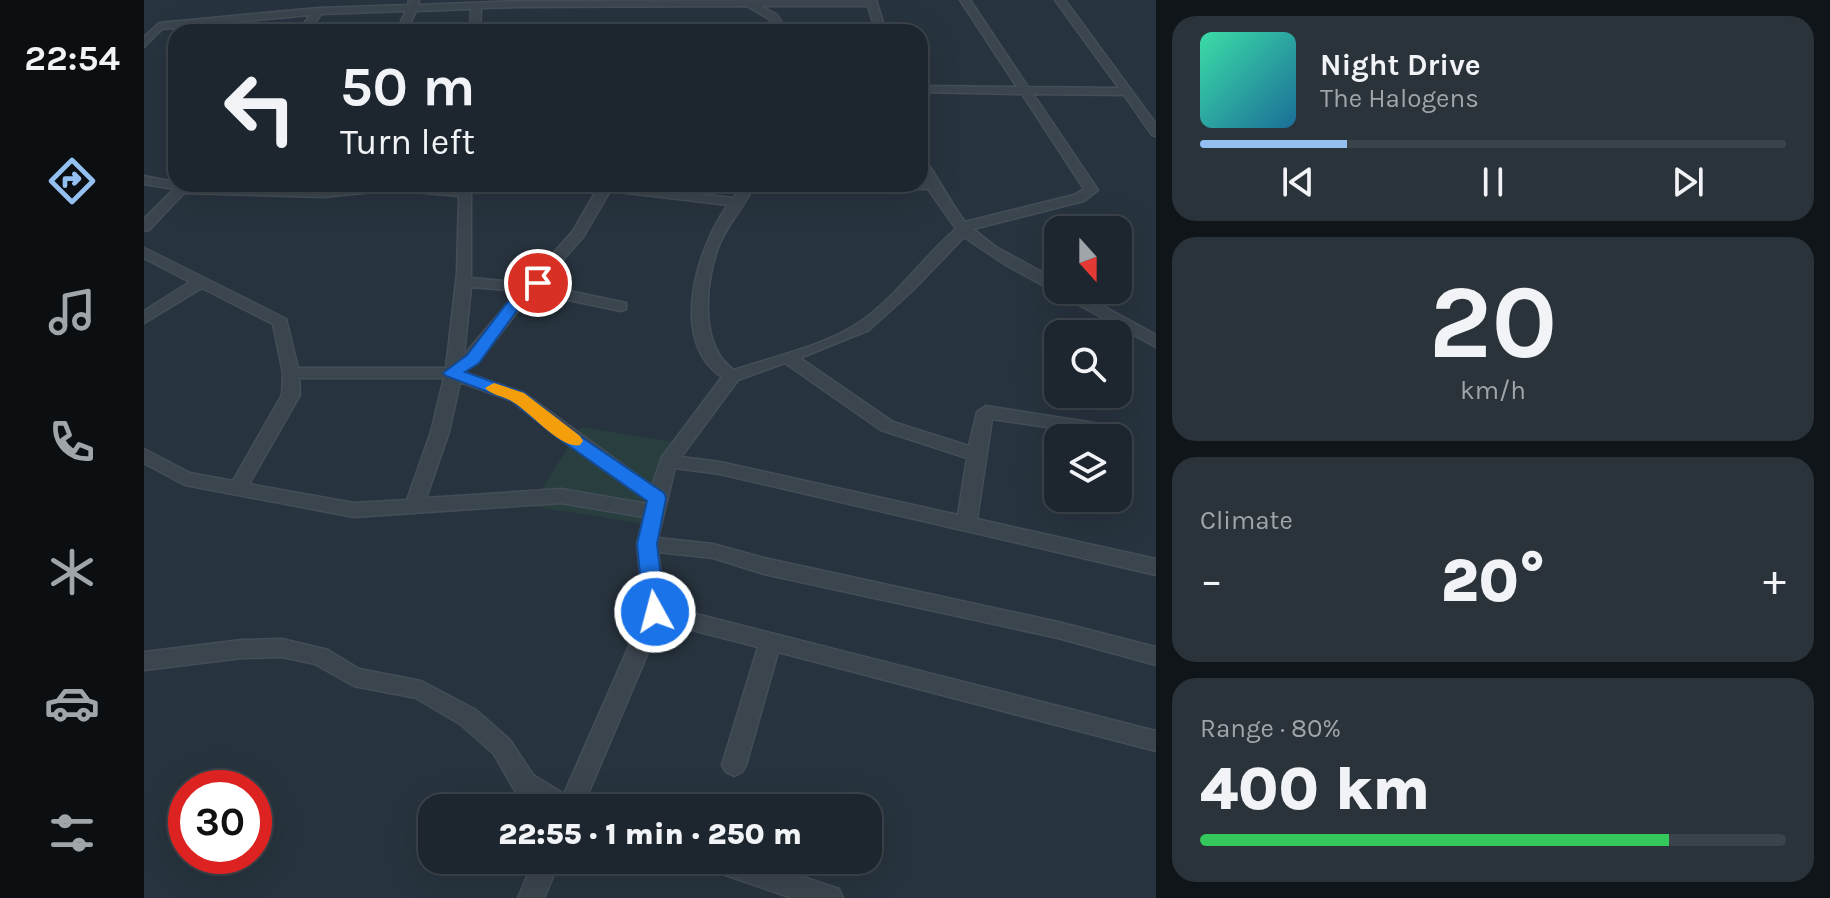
<!DOCTYPE html>
<html lang="en">
<head>
<meta charset="utf-8">
<style>
  body { margin:0; font-family:Karla,sans-serif; background:#2a323a; color:#f1f3f6; height:100vh; display:flex; flex-direction:column; font-size:30px; white-space:nowrap }
  * { box-sizing:border-box; margin:0 }
  p { font-size:26px; color:#a0a5aa }
  .icon { flex:none; width:44px; height:44px; fill:none; stroke:currentColor; stroke-width:2; stroke-linecap:round; stroke-linejoin:round }
  .map { position:relative; flex:1; overflow:hidden }
  .sheet { display:flex; flex-direction:column; gap:16px; padding:16px; background:#101519; width:674px }
  .sheet>* { flex:none }
  .hud { position:absolute; left:24px; top:24px; width:760px; height:168px; border-radius:24px; box-shadow:0 8px 32px #0002,0 0 0 2px #3b434a; background:#1d262e; color:#f1f3f6; overflow:hidden }
  .needle { width:52px; rotate:159deg }
  .buttons { position:absolute; left:900px; top:216px; display:grid; gap:16px }
  .buttons a { display:grid; place-items:center; width:88px; height:88px; border-radius:16px; background:#1d262e; box-shadow:0 8px 32px #0002,0 0 0 2px #3b434a; font-size:40px }
  .speed { position:absolute; left:24px; top:770px; display:flex; gap:16px; font-size:40px; font-weight:700; text-align:center }
  .speed>* { display:grid; place-content:center; width:104px; height:104px; border-radius:50%; background:#1d262e; box-shadow:0 8px 32px #0002,0 0 0 2px #3b434a; line-height:1 }
  .speed .limit { border:12px solid #d22; background:#fff; color:#111 }
  .pin { position:absolute; display:grid; place-items:center; width:68px; height:68px; color:#fff; margin:-34px; border:4px solid #fff; border-radius:50%; box-shadow:0 2px 8px #0007 }
  .me { position:absolute; width:88px; margin:-44px; rotate:353deg; stroke-linejoin:round; filter:drop-shadow(0 0 6px #0008) }
  .turn { display:flex; align-items:center; gap:28px; height:168px; padding:0 40px; font-size:36px }
  .turn .icon { width:104px; height:104px; stroke-width:2.5 }
  .turn b { display:block; font-size:56px; line-height:68px }
  .big { font-size:60px; font-weight:800; line-height:1.1 }
  .sheet .tile { flex:1; display:flex; flex-direction:column; justify-content:center; gap:12px; min-width:0; padding:0 28px; border-radius:24px; background:#2a323a }
  .sheet .dial { align-items:center; gap:0 }
  .dial b { font-size:104px; line-height:1 }
  .song { display:flex; align-items:center; gap:24px }
  .cover { width:96px; height:96px; border-radius:12px; background:linear-gradient(135deg,hsl(160 70% 55%),hsl(200 70% 35%)) }
  .played { height:8px; border-radius:4px; background:linear-gradient(90deg,#94c0f1 25%,#3b434a 25%) }
  .keys { display:flex; justify-content:space-around; direction:ltr }
  .heat { display:flex; justify-content:space-between; align-items:center; font-size:44px; direction:ltr }
  .charge { height:12px; border-radius:6px; background:linear-gradient(90deg,#34c759 80%,#3b434a 0) }
  .trip { position:absolute; left:274px; top:794px; width:464px; height:80px; border-radius:24px; background:#1d262e; box-shadow:0 8px 32px #0002,0 0 0 2px #3b434a; font-weight:800; line-height:80px; text-align:center }
  main { display:flex; flex:1; min-height:0 }
  .dock { display:flex; flex-direction:column; width:144px; justify-content:space-around; align-items:center; background:#0c0f12; color:#a0a5aa }
  .dock .icon { width:56px; height:56px }
  .dock .active { color:#94c0f1 }
  .dock b { font-size:36px; color:#f1f3f6 }
  .map>svg:first-child { display:block }
</style>
</head>
<body>
<main>
<nav class="dock">
<b>22:54</b>
<svg class="icon active" aria-label="directions" viewBox="0 0 24 24"><path d="M12 3l9 9-9 9-9-9zM9 14v-3h6M13 9l2 2-2 2"/></svg>
<svg class="icon" aria-label="music" viewBox="0 0 24 24"><path d="M9 18V5l10-2v13"/><circle cx="6" cy="18" r="3"/><circle cx="16" cy="16" r="3"/></svg>
<svg class="icon" aria-label="phone" viewBox="0 0 24 24"><path d="M5 4h4l2 5-3 2q2 4 5 5l2-3 5 2v4C11 20 4 13 5 4z"/></svg>
<svg class="icon" aria-label="climate" viewBox="0 0 24 24"><path d="M12 3v18M4 7l16 10M4 17L20 7"/></svg>
<svg class="icon" aria-label="car" viewBox="0 0 24 24"><path d="M5 17H2v-5l4-1 3-4h7l3 4 3 1v5h-3M9 17h6M6 11h13"/><circle cx="7" cy="17" r="2"/><circle cx="17" cy="17" r="2"/></svg>
<svg class="icon" aria-label="filters" viewBox="0 0 24 24"><path d="M4 7h16M4 17h16"/><circle cx="9" cy="7" r="2"/><circle cx="15" cy="17" r="2"/></svg>
</nav>
<div class="map">
<svg width="1012" height="898" viewBox="0 0 1012 898">
  <rect width="100%" height="100%" fill="#27333e"/>
  <!-- green -->
  <path fill="#293f3f" d="M437 427 536 443 500 524 387 506Z"/>
  <g fill="none" stroke-linecap="round" stroke-linejoin="round">
    <!-- minor casing -->
    <g stroke="#444e58" stroke-width="3">
      <path id="minor" d="M265 0H275L274 5 374 1 732 0 742 32H732L724 6H617L633 15 644 32H634L625 19 603 6 374 7 337 8 336 32H326L327 9 272 11 262 32H252L262 11 177 14 164 32H154L166 15 18 29 0 47V37L15 23 174 8 264 5Z
        M816 0H826L884 87 975 88 911 0H921L1012 124V136L1008 135 980 95 889 94 954 190 940 201 829 229 852 247 914 281V290H930L1012 335V347L862 265 820 237 768 291 725 330 656 358 749 422 825 446 833 412 842 406 976 427 979 431 970 437 848 419 833 519 1012 559V575L576 474 531 468 514 538 569 544 620 558 914 622 1012 647V665L914 638 620 574 569 558 514 552 521 606 1012 731V751L634 652 602 765 598 772 590 776 582 772 578 765 614 647 517 622 438 808H399L371 791 350 754 316 724 272 698 210 686 171 664 138 657 98 658 0 670V652L98 640 138 639 184 650 215 669 277 681 332 710 366 740 389 775 420 794 500 612 493 544 500 517 417 503 210 517 41 485 0 463V449L46 473 89 481 138 395 139 373 129 324 58 288 0 323V311L46 282 0 258V248L142 319 154 368H302L313 273 315 196 249 190 179 197 40 193 5 230 0 231V219L30 189 0 184V176L45 185 174 189 176 184H190L188 188 269 184 327 190V278L383 283 429 231 456 184 590 198 597 184H611C602 205 585 221 576 243 561 278 554 346 590 370 630 356 677 347 713 324 751 299 778 258 812 229L784 189 745 188 738 184H776V181H780L776 172V154C783 158 810 209 821 222L930 195 940 189 878 94 776 92V86L873 87ZM466 191 584 205C553 248 524 341 578 377L518 457 508 486 380 393 320 372C348 351 365 318 390 293L477 311 482 309V303L397 285 439 237ZM327 287 374 291 320 355ZM641 363 737 430 823 458 814 515 576 462 537 457 594 380ZM155 378H300L287 432 263 500 210 503 105 484 156 395ZM316 382 368 401 415 438 504 501V504L417 489 282 498 305 432Z
        M390 860H416L400 898H374Z
        M560 860H610L695 889 699 898H648L564 869Z"/>
    </g>
    <!-- minor -->
    <use href="#minor" fill="#3b454e" fill-rule="evenodd"/>
  </g>
  <!-- route -->
  <path fill="#1a73e8" stroke="#114b97" stroke-width="2" d="M394 279 400 280V286L374 309 335 363 321 372 380 393 427 430 520 493 522 498 513 544 521 612 518 617 511 620 503 617 500 612 493 544 503 501 414 438 368 401 302 376 299 373 323 355 363 303Z"/>
  <!-- slow -->
  <path fill="#f59e0b" d="M350 383 380 393 436 436 439 441 436 445C418 450 386 412 369 402 360 396 349 396 341 388Z"/>
</svg>
<div class="buttons">
<a><svg class="needle" viewBox="-14 -14 28 28"><path d="M0-13l5 13h-10z" fill="#e53935"/><path d="M0 13l5-13h-10z" fill="#a0a5aa"/></svg></a>
<a><svg class="icon" aria-label="search" viewBox="0 0 24 24"><circle cx="10" cy="10" r="6"/><path d="M15 15l6 6"/></svg></a>
<a><svg class="icon" aria-label="layers" viewBox="0 0 24 24"><path d="M12 4l9 5-9 5-9-5zM3 14l9 5 9-5"/></svg></a>
</div>
<div class="speed"><div class="limit">30</div></div>
<div class="pin" style="left:394px;top:283px;background:#d93025"><svg class="icon" aria-label="arrive" viewBox="0 0 24 24"><path d="M6 21V4h12l-3 4 3 4H6"/></svg></div>
<svg class="me" style="left:511px;top:612px" viewBox="-20 -20 40 40"><circle r="17" fill="#1a73e8" stroke="#fff" stroke-width="3"/><path d="M0-11L8 9 0 5-8 9z" fill="#fff"/></svg>
<div class="trip">22:55 · 1 min · 250 m</div>
<div class="hud">
<div class="turn"><svg class="icon" aria-label="left" viewBox="0 0 24 24"><path d="M17 20v-9H6M10 6l-5 5 5 5"/></svg><div><b>50 m</b>Turn left</div></div>
</div>
</div>
<section class="sheet">
<div class="tile">
<div class="song"><i class="cover"></i><div><b>Night Drive</b><p>The Halogens</p></div></div>
<div class="played"></div>
<div class="keys"><svg class="icon" aria-label="previous" viewBox="0 0 24 24"><path d="M18 5L8 12l10 7zM5 5v14"/></svg><svg class="icon" aria-label="pause" viewBox="0 0 24 24"><path d="M8 5v14M16 5v14"/></svg><svg class="icon" aria-label="next" viewBox="0 0 24 24"><path d="M6 5l10 7-10 7zM19 5v14"/></svg></div>
</div>
<div class="tile dial"><b>20</b><p>km/h</p></div>
<div class="tile"><p>Climate</p>
<div class="heat"><a>−</a><b class="big">20°</b><a>+</a></div>
</div>
<div class="tile"><p>Range · 80%</p><b class="big">400 km</b><div class="charge"></div></div>
</section>
</main>
</body>
</html>
